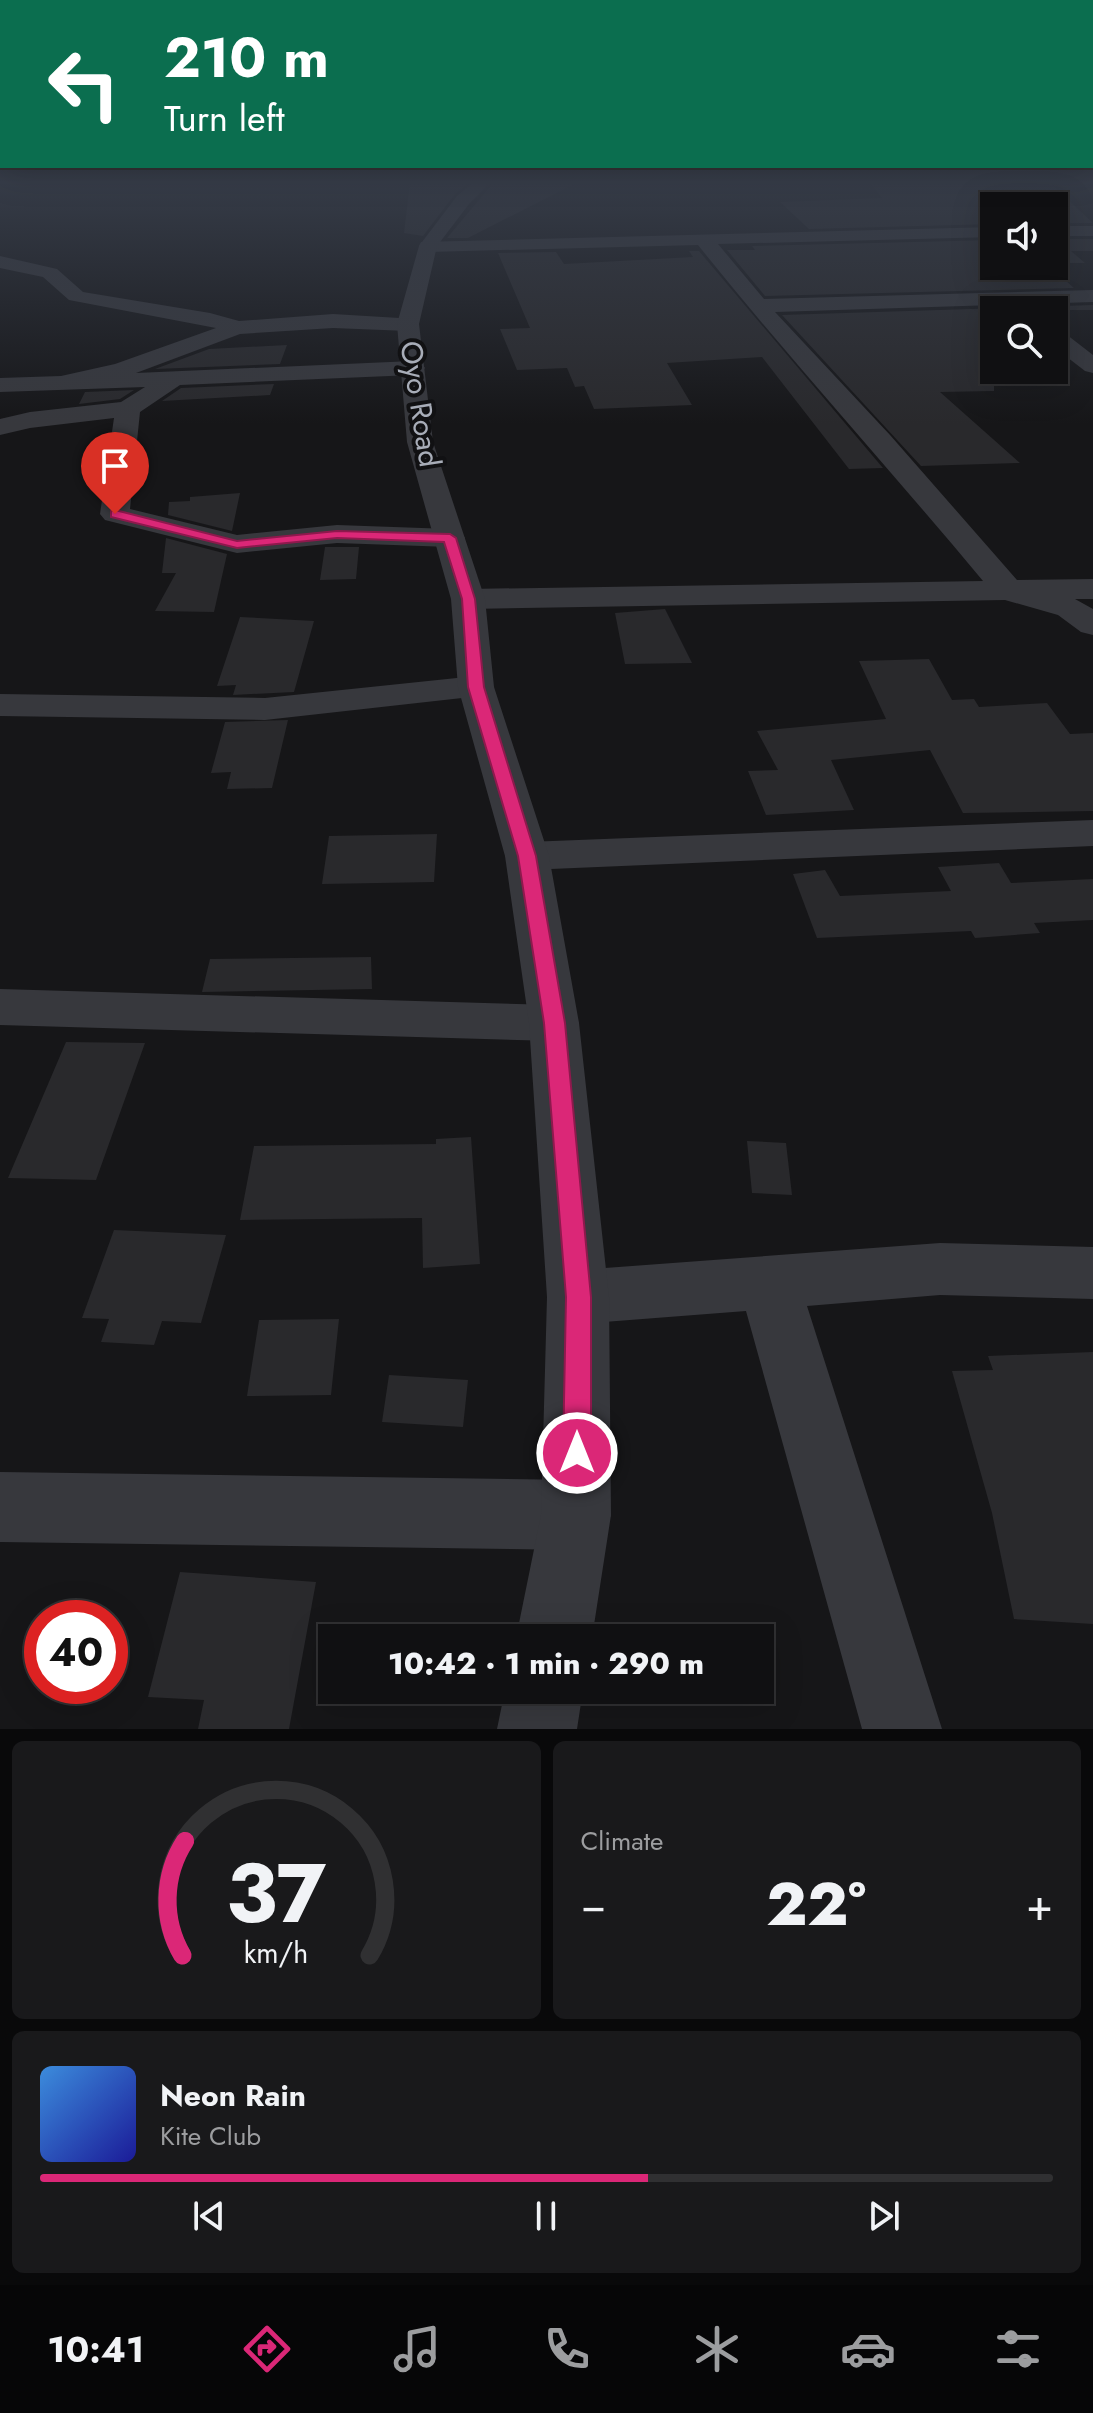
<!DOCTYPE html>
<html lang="en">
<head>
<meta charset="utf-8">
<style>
  body { margin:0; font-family:Jost,sans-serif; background:#19191b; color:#f1f3f6; height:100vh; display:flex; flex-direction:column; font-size:30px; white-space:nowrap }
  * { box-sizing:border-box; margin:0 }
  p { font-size:26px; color:#9c9d9f }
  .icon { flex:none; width:44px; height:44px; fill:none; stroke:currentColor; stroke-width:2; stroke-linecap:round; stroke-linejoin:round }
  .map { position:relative; height:1729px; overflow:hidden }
  .drawer { display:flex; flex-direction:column; gap:12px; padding:12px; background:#09090a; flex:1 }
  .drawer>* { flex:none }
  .hud { position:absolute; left:0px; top:0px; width:1094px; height:168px; box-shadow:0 8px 32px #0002,0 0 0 2px #303032; background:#0b6e4f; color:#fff; overflow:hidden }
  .controls { position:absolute; left:980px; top:192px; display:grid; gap:16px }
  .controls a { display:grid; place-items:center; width:88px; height:88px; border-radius:0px; background:#101012; box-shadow:0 8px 32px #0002,0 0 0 2px #303032; font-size:40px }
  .speed { position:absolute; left:24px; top:1600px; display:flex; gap:16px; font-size:40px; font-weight:700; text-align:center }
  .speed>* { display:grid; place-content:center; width:104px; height:104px; border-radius:50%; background:#101012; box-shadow:0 8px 32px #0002,0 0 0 2px #303032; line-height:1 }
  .speed .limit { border:12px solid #d22; background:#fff; color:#111 }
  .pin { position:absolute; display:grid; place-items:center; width:68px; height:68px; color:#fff; margin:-82px -34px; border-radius:50% 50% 50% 0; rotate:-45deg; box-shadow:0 0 8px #0007 }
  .pin .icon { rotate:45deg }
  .me { position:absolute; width:88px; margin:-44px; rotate:0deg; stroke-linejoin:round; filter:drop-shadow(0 0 6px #0008) }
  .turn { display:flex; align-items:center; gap:28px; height:168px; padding:0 32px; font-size:36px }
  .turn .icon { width:104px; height:104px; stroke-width:2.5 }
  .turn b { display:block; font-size:56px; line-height:68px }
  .big { font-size:60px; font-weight:800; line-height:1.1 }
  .drawer .widget { flex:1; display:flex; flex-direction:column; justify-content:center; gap:12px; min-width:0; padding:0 28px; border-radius:12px; background:#19191b }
  .drawer .dial { align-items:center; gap:0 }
  .dial svg { height:208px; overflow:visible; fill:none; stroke:#303032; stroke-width:7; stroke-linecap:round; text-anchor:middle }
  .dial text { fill:#f1f3f6; stroke:none }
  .song { display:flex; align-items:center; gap:24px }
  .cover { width:96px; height:96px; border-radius:12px; background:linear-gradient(135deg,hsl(210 70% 55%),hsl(240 70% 35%)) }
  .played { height:8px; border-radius:4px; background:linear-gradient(90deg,#db2777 60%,#303032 60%) }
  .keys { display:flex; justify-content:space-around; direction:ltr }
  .heat { display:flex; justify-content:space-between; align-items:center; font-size:44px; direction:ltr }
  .drawer .tiles { flex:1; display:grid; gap:12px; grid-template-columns:1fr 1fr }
  .widget:last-child { grid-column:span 2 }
  .trip { position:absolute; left:318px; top:1624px; width:456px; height:80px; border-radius:0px; background:#101012; box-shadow:0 8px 32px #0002,0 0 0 2px #303032; font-weight:800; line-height:80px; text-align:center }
  .dock { display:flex; height:128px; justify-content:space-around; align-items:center; background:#060607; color:#9c9d9f }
  .dock .icon { width:56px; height:56px }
  .dock .current { color:#db2777 }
  .dock b { font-size:36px; color:#f1f3f6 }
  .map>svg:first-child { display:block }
</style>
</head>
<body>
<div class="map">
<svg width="1093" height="1729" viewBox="0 0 1093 1729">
  <rect width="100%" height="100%" fill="#161618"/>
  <!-- building -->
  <path fill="#29292c" d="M410 182H470L455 194 423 236 404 233Z
    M494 182H578L468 238H447Z
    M870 182H1049L1093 223H1054V206H994V224L809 229 780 202 882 198Z
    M1054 239H1093V251H1071L1085 263H1054Z
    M994 240V266H1049L1074 288 765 296 727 250H755L752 246Z
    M689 251H699L883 468 849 469 762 357 667 363 692 405 594 409 584 386 575 387 567 368 517 370 500 329 530 328 498 253 556 252 564 264 693 257Z
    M1093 305V310H994V391L940 392 1020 463 921 466 782 315Z
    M287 345 280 364 155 369 209 349Z
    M274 384 270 395 162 401 181 388Z
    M134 390 120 399 79 404 85 392Z
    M240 493 232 531 168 515 169 502 190 501V497Z
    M166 538 227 554 214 612 155 611 176 573H162Z
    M325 547H359L356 579 320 580Z
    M665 609 692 663 625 664 615 613Z
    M240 617 314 621 294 692 233 695 236 685 217 686Z
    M929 659 952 700 974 699 979 707 1047 703 1070 734 1093 733V811L963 813 930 750 831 760 854 810 766 815 748 771 778 770 757 731 886 719 859 661Z
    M288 720 272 788 227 789 231 772 211 773 225 722Z
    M437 834 434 882 322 884 329 836Z
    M999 863 1011 883 1093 879V920L1034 923 1040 933 975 938 971 931 817 938 793 874 825 870 840 896 951 891 938 867Z
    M371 957 372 989 202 992 210 959Z
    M66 1042 145 1043 96 1180 8 1178Z
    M471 1137 480 1264 423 1268 422 1218 240 1220 254 1146 436 1144V1139Z
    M747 1141 786 1143 792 1195 752 1193Z
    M114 1230 226 1235 201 1323 162 1321 154 1345 101 1342 109 1319 82 1318Z
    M339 1319 331 1395 247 1396 259 1320Z
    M1093 1352V1624L1014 1619 992 1513 952 1371 993 1370 988 1356Z
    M389 1375 468 1380 463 1427 382 1422Z
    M180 1572 316 1582 289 1729H198L204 1700 148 1697Z"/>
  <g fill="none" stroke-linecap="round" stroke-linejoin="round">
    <!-- minor -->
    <path fill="#37383d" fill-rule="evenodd" d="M1054 226H1093V236H1054Z
      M994 227V237L718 244 764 299 1093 290V302L775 312 890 435 1017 580 1093 579V599H1075L1093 609V635L1081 632 1058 615 1005 600 468 609 456 606 451 599 456 592 468 589 983 581C889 468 790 360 698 245L428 252 419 246 421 242Z
      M0 256 57 269 83 292 210 313 239 321 333 314 416 319 419 324 408 331 333 328 240 334 136 373 413 361 421 363 425 368 421 373 413 375 180 385 140 412 130 509 237 535 337 525 450 529 461 532 465 538 461 544 450 547 337 543 237 553 105 520 100 514 114 418 30 428 0 435V419L30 412 121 402 145 387 0 392V378L61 376 115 364 216 328 69 300 43 277 0 268Z
      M1054 329 1062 331 1093 355V373L1085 371 1054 347Z
      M476 676 489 679 494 687 489 695 265 720 0 716V694L265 698Z
      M1093 820V846L527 870 512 866 505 856 512 846 527 842Z
      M0 989 554 1005 572 1010 579 1023 572 1036 554 1041 0 1025Z
      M940 1243 1093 1247V1299L940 1295 807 1306 942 1729H862L746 1311 578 1324 556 1316 547 1297 556 1278 578 1270Z
      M0 1472 576 1480 601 1490 611 1515 601 1540 576 1550 0 1542Z"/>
    <!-- tertiary -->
    <path fill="#37383d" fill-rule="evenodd" d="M474 182H491L469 204 437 246 419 324 433 442 485 599 494 687 549 856 579 1023 609 1297 611 1515 592 1638H516L541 1515 547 1297 529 1023 505 856 458 687 451 599 407 442 397 324 419 246 457 196Z
      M505 1690H583L577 1729H497Z"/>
  </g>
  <!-- sky -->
  <linearGradient id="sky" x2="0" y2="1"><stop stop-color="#0c0c0d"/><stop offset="0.43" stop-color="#363c48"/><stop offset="1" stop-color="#363c48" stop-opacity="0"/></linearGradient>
  <rect width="1093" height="424" fill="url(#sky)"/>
  <!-- route -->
  <path fill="#db2777" stroke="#8e194d" stroke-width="2" d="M115 510 237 541 337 531 450 534 456 538 475 599 484 687 536 856 565 1023 591 1297V1453L587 1463 577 1467 567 1463 563 1453 566 1297 544 1023 518 856 468 687 462 599 444 542 337 538 237 548 111 517V511Z"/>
  <g text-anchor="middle" stroke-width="8" stroke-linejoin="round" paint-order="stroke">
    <!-- street labels -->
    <g font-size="30" fill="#a8adb8" stroke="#111113">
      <text transform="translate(420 404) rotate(81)" y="10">Oyo Road</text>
    </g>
  </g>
</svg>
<div class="controls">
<a><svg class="icon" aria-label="sound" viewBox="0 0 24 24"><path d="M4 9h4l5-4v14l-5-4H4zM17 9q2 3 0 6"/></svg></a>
<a><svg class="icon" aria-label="search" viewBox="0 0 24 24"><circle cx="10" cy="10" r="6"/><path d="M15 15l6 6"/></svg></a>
</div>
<div class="speed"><div class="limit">40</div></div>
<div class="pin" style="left:115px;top:514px;background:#d93025"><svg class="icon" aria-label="arrive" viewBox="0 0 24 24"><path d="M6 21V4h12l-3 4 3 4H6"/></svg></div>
<svg class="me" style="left:577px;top:1453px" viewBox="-20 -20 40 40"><circle r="17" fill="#db2777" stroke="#fff" stroke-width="3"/><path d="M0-11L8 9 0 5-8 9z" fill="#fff"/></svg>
<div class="trip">10:42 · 1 min · 290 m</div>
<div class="hud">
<div class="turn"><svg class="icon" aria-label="left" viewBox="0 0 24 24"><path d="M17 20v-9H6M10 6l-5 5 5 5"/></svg><div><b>210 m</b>Turn left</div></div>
</div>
</div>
<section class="drawer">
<div class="tiles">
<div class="widget dial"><svg viewBox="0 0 100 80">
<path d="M14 69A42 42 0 1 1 86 69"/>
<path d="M14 69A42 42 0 0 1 15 25" stroke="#db2777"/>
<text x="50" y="56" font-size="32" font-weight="700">37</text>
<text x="50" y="72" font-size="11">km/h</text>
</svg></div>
<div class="widget"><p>Climate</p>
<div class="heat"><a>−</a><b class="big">22°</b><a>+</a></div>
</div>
<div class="widget">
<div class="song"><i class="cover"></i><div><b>Neon Rain</b><p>Kite Club</p></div></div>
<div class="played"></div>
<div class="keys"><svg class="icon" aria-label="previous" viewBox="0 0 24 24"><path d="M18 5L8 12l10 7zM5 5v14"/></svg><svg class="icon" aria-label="pause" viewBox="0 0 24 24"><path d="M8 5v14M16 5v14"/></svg><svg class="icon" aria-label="next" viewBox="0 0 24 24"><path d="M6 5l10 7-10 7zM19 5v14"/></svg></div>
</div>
</div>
</section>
<nav class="dock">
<b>10:41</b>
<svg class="icon current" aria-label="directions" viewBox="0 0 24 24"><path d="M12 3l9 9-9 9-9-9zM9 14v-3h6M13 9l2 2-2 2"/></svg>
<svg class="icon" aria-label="music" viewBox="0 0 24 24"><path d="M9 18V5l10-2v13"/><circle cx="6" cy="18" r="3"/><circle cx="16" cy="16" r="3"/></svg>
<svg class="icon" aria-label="phone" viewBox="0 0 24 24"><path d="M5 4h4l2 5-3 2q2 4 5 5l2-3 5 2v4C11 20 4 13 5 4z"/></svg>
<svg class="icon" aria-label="climate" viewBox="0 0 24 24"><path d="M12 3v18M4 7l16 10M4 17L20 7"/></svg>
<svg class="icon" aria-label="car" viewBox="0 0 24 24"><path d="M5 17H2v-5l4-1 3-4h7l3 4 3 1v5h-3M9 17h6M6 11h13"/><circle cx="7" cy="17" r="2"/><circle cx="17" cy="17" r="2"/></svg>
<svg class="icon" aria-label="filters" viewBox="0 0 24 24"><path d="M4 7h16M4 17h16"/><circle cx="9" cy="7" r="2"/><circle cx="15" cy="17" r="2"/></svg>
</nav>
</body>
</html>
